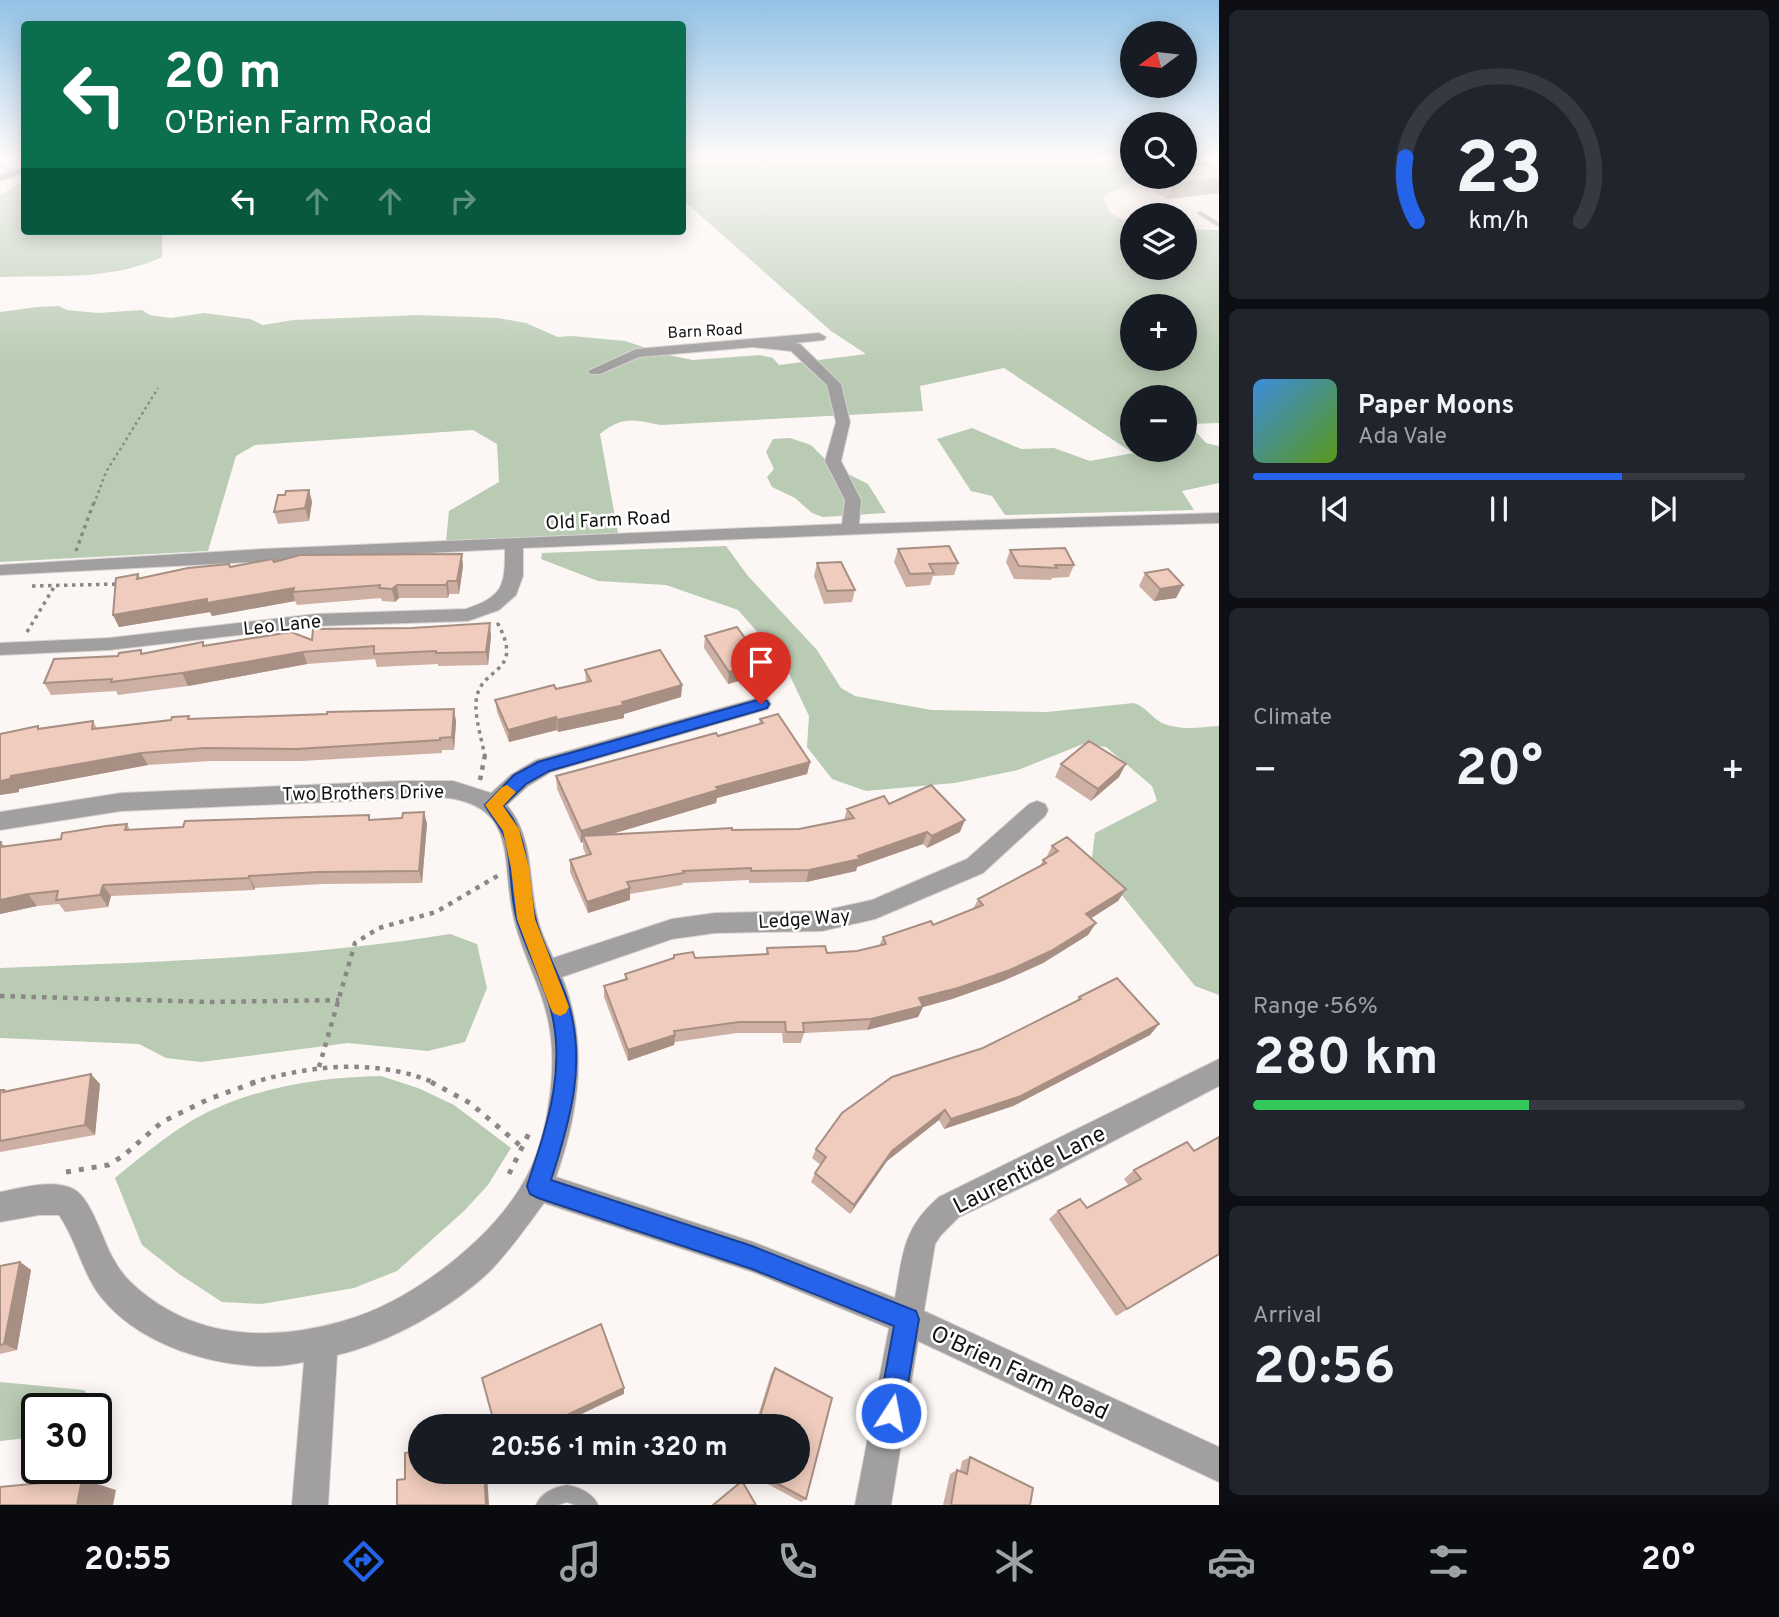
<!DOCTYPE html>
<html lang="en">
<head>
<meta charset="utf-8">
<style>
  body { margin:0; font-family:Overpass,sans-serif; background:#20242c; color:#f1f3f6; height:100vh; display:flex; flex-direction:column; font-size:26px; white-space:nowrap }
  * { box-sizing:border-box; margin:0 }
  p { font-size:23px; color:#9ea1a6 }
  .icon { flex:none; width:38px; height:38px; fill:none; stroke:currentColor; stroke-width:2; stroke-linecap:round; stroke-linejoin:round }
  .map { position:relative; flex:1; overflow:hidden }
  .drawer { display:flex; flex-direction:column; gap:10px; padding:10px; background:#0d0f14; width:560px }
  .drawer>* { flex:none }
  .guide { position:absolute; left:21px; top:21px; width:665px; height:214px; border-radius:7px; box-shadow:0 4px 18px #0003; background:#0b6e4f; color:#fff; overflow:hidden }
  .needle { width:46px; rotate:255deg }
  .controls { position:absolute; left:1120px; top:21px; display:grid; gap:14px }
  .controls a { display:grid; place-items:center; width:77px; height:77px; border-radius:50%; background:#171b24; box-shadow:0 4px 18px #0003; font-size:35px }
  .speed { position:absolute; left:21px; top:1393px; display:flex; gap:14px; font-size:35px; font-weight:700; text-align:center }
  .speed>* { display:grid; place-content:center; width:91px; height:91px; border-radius:50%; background:#171b24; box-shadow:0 4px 18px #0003; line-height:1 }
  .speed .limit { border:4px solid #111; border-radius:10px; background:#fff; color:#111 }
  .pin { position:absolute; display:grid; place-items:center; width:60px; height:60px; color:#fff; margin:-72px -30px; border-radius:50% 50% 50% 0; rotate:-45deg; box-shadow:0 0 7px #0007 }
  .pin .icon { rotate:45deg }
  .me { position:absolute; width:77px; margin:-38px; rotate:11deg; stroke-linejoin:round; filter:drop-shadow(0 0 5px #0008) }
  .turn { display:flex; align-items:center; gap:24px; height:147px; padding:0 28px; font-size:32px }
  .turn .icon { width:91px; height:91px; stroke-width:2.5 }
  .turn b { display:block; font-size:49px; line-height:60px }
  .lanes { display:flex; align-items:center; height:66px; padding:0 28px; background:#0003; justify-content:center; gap:35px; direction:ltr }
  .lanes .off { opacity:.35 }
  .big { font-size:52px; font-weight:700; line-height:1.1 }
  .drawer .widget { flex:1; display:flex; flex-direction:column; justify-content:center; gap:10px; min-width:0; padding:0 24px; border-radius:10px; background:#20242c }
  .drawer .dial { align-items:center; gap:0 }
  .dial svg { height:182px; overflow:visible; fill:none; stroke:#363941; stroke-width:7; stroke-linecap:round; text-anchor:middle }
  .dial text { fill:#f1f3f6; stroke:none }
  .song { display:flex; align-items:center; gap:21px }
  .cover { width:84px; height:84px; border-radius:10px; background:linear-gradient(135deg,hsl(210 70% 55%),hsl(90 70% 35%)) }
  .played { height:7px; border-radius:4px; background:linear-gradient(90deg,#2563eb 75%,#363941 75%) }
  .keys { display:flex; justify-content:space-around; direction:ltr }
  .heat { display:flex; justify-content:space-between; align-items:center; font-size:38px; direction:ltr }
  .charge { height:10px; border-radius:5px; background:linear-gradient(90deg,#34c759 56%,#363941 0) }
  .trip { position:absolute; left:408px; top:1414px; width:402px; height:70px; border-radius:35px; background:#171b24; box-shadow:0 4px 18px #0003; font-weight:700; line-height:70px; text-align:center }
  .tabs { display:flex; height:112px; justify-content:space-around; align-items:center; background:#090b0e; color:#9ea1a6 }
  .tabs .icon { width:49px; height:49px }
  .tabs .on { color:#2563eb }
  .tabs b { font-size:32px; color:#f1f3f6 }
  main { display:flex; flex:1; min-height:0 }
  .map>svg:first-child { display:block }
</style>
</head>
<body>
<main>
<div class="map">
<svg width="1219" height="1505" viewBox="0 0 1219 1505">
  <rect width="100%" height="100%" fill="#fcf7f5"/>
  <!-- built -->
  <path fill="#f8ebe5" d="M1204 176 1219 185V227L1185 229V215H1132V226L1110 212 1104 198 1106 194 1131 184Z"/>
  <!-- green -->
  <path fill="#b9cbb3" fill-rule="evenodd" d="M683 157H1124L1132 161 1134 177 1131 184 1106 194 1104 198 1110 212 1132 226V268H1185V229L1219 230V423L1189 424 1206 443 1219 446V483L1182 491 1194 510 1005 515 992 496 971 491 937 439 972 428 1021 449 1054 448 1090 461 1133 453 1004 368 920 386 923 411 661 425C634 420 623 415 600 434L618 533 446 541 449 511 499 482 497 444 473 430 255 445 236 456 208 551 0 562V312L37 307 59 306 67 310 98 313 142 310 150 315 171 318 204 313 250 319 263 325 293 320 419 315 498 318 526 323 558 337 572 336 625 341 668 355 693 360 760 355 773 358 779 365 866 354 831 331 683 200ZM1132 306H1185V359H1132ZM1132 397H1185V450H1132Z
    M24 181V231H162V257C110 281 56 275 0 277V195Z
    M790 438 811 445 832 466 868 484 886 513 823 517 812 513 795 498 772 487 767 477 774 469 766 452 773 439Z
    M726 546 748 576 817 650 841 688 855 696 931 710 1047 712 1134 703C1146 707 1151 717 1162 723 1180 731 1200 727 1219 726V995L1195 986 1092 858 1095 833 1157 801 1152 786 1106 747 1083 744 1018 770 955 783 866 791 832 779 807 747 809 716 783 661 738 610 666 585 598 581 541 559 542 553Z
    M450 934 477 944 487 988 465 1042 428 1051 348 1043 201 1062 166 1058 139 1044 0 1038V968C150 962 301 958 450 934Z
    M381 1076 418 1088 454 1105 511 1148 488 1185 464 1211 397 1271 354 1288 262 1304 222 1302 179 1274 142 1245 115 1178C143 1155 179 1125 212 1110 264 1086 324 1077 381 1076Z
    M0 1382 84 1390 98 1407 37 1409V1437L0 1441Z"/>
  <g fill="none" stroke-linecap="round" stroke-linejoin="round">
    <!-- lane casing -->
    <g stroke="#d7d3d1" stroke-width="2">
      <path id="lane" d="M0 165 20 172 21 173 16 174 0 168Z
        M1198 212H1202L1219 223V227L1198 214Z
        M567 1485C579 1487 593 1493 598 1505H575L567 1502 558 1505H536C541 1493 554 1487 567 1485Z"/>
    </g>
    <!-- street casing -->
    <g stroke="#d7d3d1" stroke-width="2">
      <path id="street" d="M1185 157 1219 167V173L1185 161Z
        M819 333 826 337 824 340 795 343 800 344 841 384 850 422 841 461 861 500 859 524 1219 513V523L959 530 523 548V576L516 595 499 610 468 621 316 626 109 650 0 655V643L109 638 316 614 466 609C503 596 505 587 505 549L0 575V565L263 549 842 524 845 500 825 461 836 422 827 385 791 351 753 347 639 357 600 374H590L588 371 636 349Z
        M761 697 768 699 771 704 768 709 551 772 528 786 507 805C534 838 528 877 537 916 540 931 547 944 553 958L672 919 715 913 822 911 872 900 967 859 1029 804 1037 801 1045 804 1048 810 1045 816 983 873 875 919 822 931 715 933 672 939 562 977C589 1043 579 1112 556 1177L753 1242 895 1298C903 1253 903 1228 939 1197L1219 1059V1086L1050 1174 959 1217 941 1235 935 1244 924 1311 1219 1447V1482L918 1341 891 1505H855L889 1328 753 1272 544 1203C527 1226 511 1249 491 1270 453 1307 389 1343 337 1355L328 1505H292L304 1362C240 1377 143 1351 101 1297 82 1273 77 1241 59 1215H39L0 1222V1192C21 1188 55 1178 75 1190 92 1200 103 1242 114 1260 123 1277 136 1288 151 1299 208 1340 278 1340 343 1321 410 1303 495 1238 527 1176 546 1140 556 1079 551 1038 546 992 524 961 514 919 500 862 521 804 440 797L121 811 0 830V812L121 793 402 781H453L491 793 512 774 536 760Z"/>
    </g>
    <!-- secondary casing -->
    <g stroke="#d7d3d1" stroke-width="2">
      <path id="secondary" d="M24 167V173L0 181V175Z"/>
    </g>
    <!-- path-far3 -->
    <path stroke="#8a8786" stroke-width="2.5" stroke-dasharray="2.5 3.5" stroke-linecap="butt" d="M94 504 106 472 158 388"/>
    <!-- path-far2 -->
    <path stroke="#8a8786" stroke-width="3.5" stroke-dasharray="3.5 4.5" stroke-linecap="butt" d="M76 551 94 502
      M32 586 119 584
      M27 632 54 587
      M485 757C482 740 475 719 476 703 478 664 527 677 497 622"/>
    <!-- path-far1 -->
    <path stroke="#8a8786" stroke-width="4.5" stroke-dasharray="4.5 6" stroke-linecap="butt" d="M480 780 485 755
      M0 996 212 1002 339 1000
      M319 1067 355 943 379 928 436 912 499 875
      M251 1083C311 1065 376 1058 435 1083"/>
    <!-- path -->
    <path stroke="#8a8786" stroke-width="5" stroke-dasharray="5 8" stroke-linecap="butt" d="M431 1082 470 1103 522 1147
      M66 1172 108 1165 123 1156 162 1122 209 1099 256 1082
      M509 1174 531 1129"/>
    <!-- lane -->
    <use href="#lane" fill="#a19f9f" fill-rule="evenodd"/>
    <!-- street -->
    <use href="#street" fill="#a19f9f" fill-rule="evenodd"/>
    <!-- secondary -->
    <use href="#secondary" fill="#777475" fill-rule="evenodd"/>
  </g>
  <!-- wall -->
  <path fill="#ceafa3" d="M1219 169V193L1167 199 1144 185 1147 177H1185Z
    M309 490 312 502 309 521 278 524 274 512 285 495Z
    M898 549 958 563 954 575 933 576 930 585 906 587 894 562Z
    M1010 550 1074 565 1069 577 1052 578 1051 580 1014 579 1006 562Z
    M274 562 463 566 459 594H449L448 598H399L395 602 382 601 381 598 297 605 295 601 212 616 210 612 119 627 113 615 138 574 140 578Z
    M817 563 855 590 852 602 824 604 814 576Z
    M1145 573 1183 585 1176 598 1154 601 1139 586Z
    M491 636 488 665 438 666V664L377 667 375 659 307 664 188 686 118 695 116 691 51 695 44 683 118 656 205 646 312 640Z
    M705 636 762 662 761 675 728 684 704 648Z
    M585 670 682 685 681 697 624 714V718L558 732 557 730 509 742 497 712 495 700 556 689 586 682Z
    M454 709 456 722 454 750H442V753L302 761H210L148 765 19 789V792L0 795 39 728 93 721 97 728 191 719Z
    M760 719 810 762 807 774 717 798 716 803 608 835 799 829 844 820 847 809 889 804 960 832 927 848 923 844 857 867 856 871 806 882 749 883V880L683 883 682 885 630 894V900L588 913 570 872V860L586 855 583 848V842L581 843 557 789 556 776 718 736 759 724Z
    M1061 764 1119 777 1091 801 1055 777Z
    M424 812 427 824 422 883 323 884 255 888 254 890 111 896 108 907 65 912 59 904 37 906 0 914 1 842 5 847 61 839 127 824 130 830 402 818Z
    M1052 846 1126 889 1118 901 1091 918 1096 923 1088 935 1043 963 1003 981 952 999 923 1007 918 1017 867 1030 804 1033 801 1043H783L782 1033H737L675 1042 674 1045 628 1061 604 997V986L625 980V974L673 959 674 955 695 958 766 954 767 948 827 953 857 951 879 946 883 937 933 925 973 909 978 899 1040 866 1043 860 1046 858Z
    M1079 997 1159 1024 1150 1035 1013 1106 944 1129 939 1120 887 1161 850 1214 811 1182 815 1173 821 1165 812 1158 816 1149 983 1048 1075 1003Z
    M100 1084 95 1135 0 1152V1090H4L6 1091Z
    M1194 1151 1219 1255 1116 1316 1049 1219 1058 1211 1087 1208 1129 1186 1124 1179 1134 1170Z
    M20 1262 31 1270 17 1350 0 1354V1266Z
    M775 1368 832 1398 806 1499 801 1502 745 1472H798V1426H755L771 1374Z
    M970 1457 1030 1505H943L950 1474 957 1470 960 1471 962 1461Z"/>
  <!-- shaded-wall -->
  <path fill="#a78f84" d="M1219 179V193L1167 199 1173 184Z
    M309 490 312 502 309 521 305 508Z
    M462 554 463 566 459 594 457 581Z
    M448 581 449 594 448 598 446 585Z
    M397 585 399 598 395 602 392 589Z
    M1183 585 1176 598 1154 601 1160 589Z
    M294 588 293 592 295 601 212 616 210 612 119 627 113 615 207 599Z
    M490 623 491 636 488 665 486 652Z
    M303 652 307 664 188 686 182 673Z
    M762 662 761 675 728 684 729 672Z
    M682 685 681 697 624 714V718L558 732 557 720Z
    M454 709 456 722 454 750 452 737Z
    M556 717 557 730 509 742 508 730Z
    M141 753 148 765 19 789V792L0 795V781L11 776Z
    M810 762 807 774 717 798 716 803 585 842 583 836V842L581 843V831L716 787Z
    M1126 764 1119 777 1091 801 1098 789Z
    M424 812 427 824 422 883 419 871Z
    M965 820 960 832 927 848 932 836Z
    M927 832 923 844 857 867 856 871 806 882 809 870 858 856Z
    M249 876 255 888 254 890 249 878Z
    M103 885 111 896 108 907 100 895Z
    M630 888V900L588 913 587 902Z
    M1126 889 1118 901 1079 926 1086 914Z
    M28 894 37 906 0 914V900Z
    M1096 923 1088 935 1043 963 1003 981 952 999 923 1007 918 1017 867 1030 871 1019Z
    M1159 1024 1150 1035 1013 1106 944 1129 951 1119Z
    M675 1035 674 1045 628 1061V1050Z
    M91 1074 100 1084 95 1135 85 1125Z
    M945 1110 939 1120 887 1161 850 1214 854 1205 892 1151Z
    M20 1262 31 1270 17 1350 4 1344Z
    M624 1388V1394L556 1426H544Z
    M484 1472H487L489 1505H486Z
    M82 1479 116 1490 113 1505H77Z"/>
  <!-- building -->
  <path fill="#efccbd" stroke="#a78f84" stroke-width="2" d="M1209 164 1219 169V179L1173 184 1161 177H1185V166Z
    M309 490 305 508 274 512 278 495H285L286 491Z
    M949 546 958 563 929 564 934 573 910 574 898 549Z
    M1065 548 1074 565H1055L1057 568 1019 566 1010 550Z
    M462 554 457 581H448L446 585H397L392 589 379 588 380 585 293 592 294 588 207 603V599L113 615 116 578 138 574 137 579 188 568 229 564 230 567 272 559 274 562 300 555Z
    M841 562 855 590 827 591 817 563Z
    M1168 569 1183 585 1160 589 1145 573Z
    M490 623 486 652 436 653V651L374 654V646L303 652 182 673 111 682 112 679 44 683 54 659 118 656 119 653 141 650V654L203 642V646L291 632 312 640 313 629 412 628Z
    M737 627 762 662 729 672 705 636Z
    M660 650 682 685 622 702 624 705 557 720 556 717 508 730 495 700 554 685 556 689 591 681 585 670Z
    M454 709 452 737 440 738V740L297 749 204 748 141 753 11 776 10 779 0 781V734L38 726V729L93 721 92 729 171 720 172 717 189 716 188 719 327 714V712Z
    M778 714 810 762 716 787 718 790 581 831 556 776 716 733 718 736 763 723 760 719Z
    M1089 741 1126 764 1098 789 1061 764Z
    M931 785 965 820 932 836 927 832 858 856 860 859 809 870 751 871V868L683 871 684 873 627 882 630 888 587 902 570 860 591 854 583 836 732 828V830L799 829 854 818 847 809 884 796 889 804Z
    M424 812 419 871 318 872 249 876V878L103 885 100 895 56 900 58 891 28 894 0 900V842H1L0 847 61 839 62 833 106 826 127 824 125 830 183 827 185 821 369 815V820L402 818 403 813Z
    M1067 837 1126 889 1086 914 1096 923 1051 951 1010 970 958 988 919 998 923 1006 871 1019 803 1023 804 1032H786L785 1022H739L674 1031 675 1035 628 1050 604 986 627 979 625 974 674 958V955L693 952 695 958 768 954 767 948 825 946 827 953 857 951 886 944 883 937 931 921 933 925 983 905 978 899 1046 863 1043 860 1058 851 1052 846Z
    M1117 978 1159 1024 1021 1096 951 1119 945 1110 892 1151 854 1205 815 1173 826 1157 816 1149 842 1113 892 1077 983 1048 1081 999 1079 997Z
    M91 1074 85 1125 0 1141V1090H4L3 1092Z
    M1219 1137V1254L1127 1309 1058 1211 1080 1199 1087 1208 1141 1179 1134 1170 1187 1142 1194 1151Z
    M20 1262 4 1344 0 1345V1266Z
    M601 1324 624 1388 544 1426H495L482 1378Z
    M775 1368 832 1398 806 1499 756 1472H798V1426H757Z
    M420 1450V1472H484L486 1505H397V1480L405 1479V1453Z
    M970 1457 1033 1488 1030 1505H951L957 1470 967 1474Z
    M82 1479 77 1505H0V1487Z
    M742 1481 756 1505H713Z"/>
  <!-- sky -->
  <linearGradient id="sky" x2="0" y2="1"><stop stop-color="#92c2e6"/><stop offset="0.43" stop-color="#fefbfa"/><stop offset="1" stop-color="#fefbfa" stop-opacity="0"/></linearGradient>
  <rect width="1219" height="367" fill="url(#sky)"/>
  <!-- route -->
  <path fill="#2563eb" stroke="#184099" stroke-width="2" d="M761 699 767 701 769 704 767 708 549 771 526 784 503 806C531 836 526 880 535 917 542 946 559 973 568 1002 587 1063 570 1121 551 1180L752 1246 916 1311 919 1319 903 1413 900 1422 891 1426 882 1422 878 1413 894 1326 752 1269 538 1198 530 1194 527 1186C547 1126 569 1064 548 1000 539 973 526 948 517 920 510 895 512 867 506 841 502 826 492 818 485 805L514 775 538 762Z"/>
  <!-- slow -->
  <path fill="#f59e0b" d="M507 785 516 792 503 806 519 829 529 868 535 919 569 1007 566 1013 560 1016 553 1013 550 1007 517 919 511 868 503 831 485 805 502 787Z"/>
  <g text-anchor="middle" stroke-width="5" stroke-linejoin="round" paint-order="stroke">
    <!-- far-street labels -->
    <g font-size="16" fill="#141312" stroke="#fff">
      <text transform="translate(705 330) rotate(-3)" y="6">Barn Road</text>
    </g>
    <!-- street labels -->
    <g font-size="19" fill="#141312" stroke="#fff">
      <text transform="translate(608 519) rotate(-3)" y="7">Old Farm Road</text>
      <text transform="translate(282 624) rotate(-6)" y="7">Leo Lane</text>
      <text transform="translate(363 792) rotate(-1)" y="7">Two Brothers Drive</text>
      <text transform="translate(804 918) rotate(-4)" y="7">Ledge Way</text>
    </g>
    <!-- near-street labels -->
    <g font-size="23" fill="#141312" stroke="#fff">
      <text transform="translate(1029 1169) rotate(-27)" y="8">Laurentide Lane</text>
      <text transform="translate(1020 1372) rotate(25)" y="8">O'Brien Farm Road</text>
    </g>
  </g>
</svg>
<div class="controls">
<a><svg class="needle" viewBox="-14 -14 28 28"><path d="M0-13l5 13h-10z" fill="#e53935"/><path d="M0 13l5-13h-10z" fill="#9ea1a6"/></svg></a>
<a><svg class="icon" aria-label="search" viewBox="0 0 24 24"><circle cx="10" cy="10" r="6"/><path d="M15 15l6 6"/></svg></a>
<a><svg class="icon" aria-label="layers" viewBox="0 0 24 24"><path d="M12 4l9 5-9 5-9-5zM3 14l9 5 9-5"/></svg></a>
<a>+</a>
<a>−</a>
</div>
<div class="speed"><div class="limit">30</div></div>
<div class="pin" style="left:761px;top:704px;background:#d93025"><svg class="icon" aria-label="arrive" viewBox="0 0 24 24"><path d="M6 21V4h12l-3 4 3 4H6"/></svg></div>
<svg class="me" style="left:891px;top:1413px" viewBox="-20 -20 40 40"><circle r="17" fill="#2563eb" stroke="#fff" stroke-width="3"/><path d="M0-11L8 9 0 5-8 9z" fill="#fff"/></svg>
<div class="trip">20:56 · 1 min · 320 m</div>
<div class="guide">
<div class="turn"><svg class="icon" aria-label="left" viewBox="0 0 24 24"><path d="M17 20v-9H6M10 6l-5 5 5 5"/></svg><div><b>20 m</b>O'Brien Farm Road</div></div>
<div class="lanes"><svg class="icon" aria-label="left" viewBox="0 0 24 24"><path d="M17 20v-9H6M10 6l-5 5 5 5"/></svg><svg class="icon off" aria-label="ahead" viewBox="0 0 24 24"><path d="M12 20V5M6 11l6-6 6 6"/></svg><svg class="icon off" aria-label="ahead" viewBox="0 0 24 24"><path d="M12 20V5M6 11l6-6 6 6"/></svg><svg class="icon off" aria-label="right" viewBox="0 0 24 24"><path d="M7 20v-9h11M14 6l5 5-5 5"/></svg></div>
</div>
</div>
<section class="drawer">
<div class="widget dial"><svg viewBox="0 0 100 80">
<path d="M14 69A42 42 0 1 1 86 69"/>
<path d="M14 69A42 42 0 0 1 9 41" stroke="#2563eb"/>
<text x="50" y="56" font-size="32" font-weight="700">23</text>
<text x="50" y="72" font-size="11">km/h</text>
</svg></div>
<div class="widget">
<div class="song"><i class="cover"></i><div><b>Paper Moons</b><p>Ada Vale</p></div></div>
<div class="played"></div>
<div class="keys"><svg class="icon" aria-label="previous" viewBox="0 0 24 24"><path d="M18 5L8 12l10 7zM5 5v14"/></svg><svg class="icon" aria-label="pause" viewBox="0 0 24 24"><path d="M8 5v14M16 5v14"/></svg><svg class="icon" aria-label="next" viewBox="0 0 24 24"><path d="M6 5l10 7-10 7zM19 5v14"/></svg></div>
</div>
<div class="widget"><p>Climate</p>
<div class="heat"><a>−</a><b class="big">20°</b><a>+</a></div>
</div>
<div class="widget"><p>Range · 56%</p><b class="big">280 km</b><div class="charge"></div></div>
<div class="widget"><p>Arrival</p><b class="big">20:56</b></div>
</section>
</main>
<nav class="tabs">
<b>20:55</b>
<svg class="icon on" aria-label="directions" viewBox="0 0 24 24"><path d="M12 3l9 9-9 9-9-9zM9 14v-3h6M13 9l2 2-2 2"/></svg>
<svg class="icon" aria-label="music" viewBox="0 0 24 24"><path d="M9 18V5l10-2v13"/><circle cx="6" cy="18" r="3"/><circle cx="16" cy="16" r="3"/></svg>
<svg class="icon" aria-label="phone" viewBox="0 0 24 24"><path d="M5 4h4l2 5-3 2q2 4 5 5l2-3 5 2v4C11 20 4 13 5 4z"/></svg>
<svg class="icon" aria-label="climate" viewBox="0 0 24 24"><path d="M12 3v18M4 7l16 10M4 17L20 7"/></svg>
<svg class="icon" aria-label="car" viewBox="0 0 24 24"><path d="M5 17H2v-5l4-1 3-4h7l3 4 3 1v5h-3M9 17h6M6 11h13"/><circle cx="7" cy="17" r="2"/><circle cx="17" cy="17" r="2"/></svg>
<svg class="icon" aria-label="filters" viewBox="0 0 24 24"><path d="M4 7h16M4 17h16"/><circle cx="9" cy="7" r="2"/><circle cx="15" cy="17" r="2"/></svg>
<b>20°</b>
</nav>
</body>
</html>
